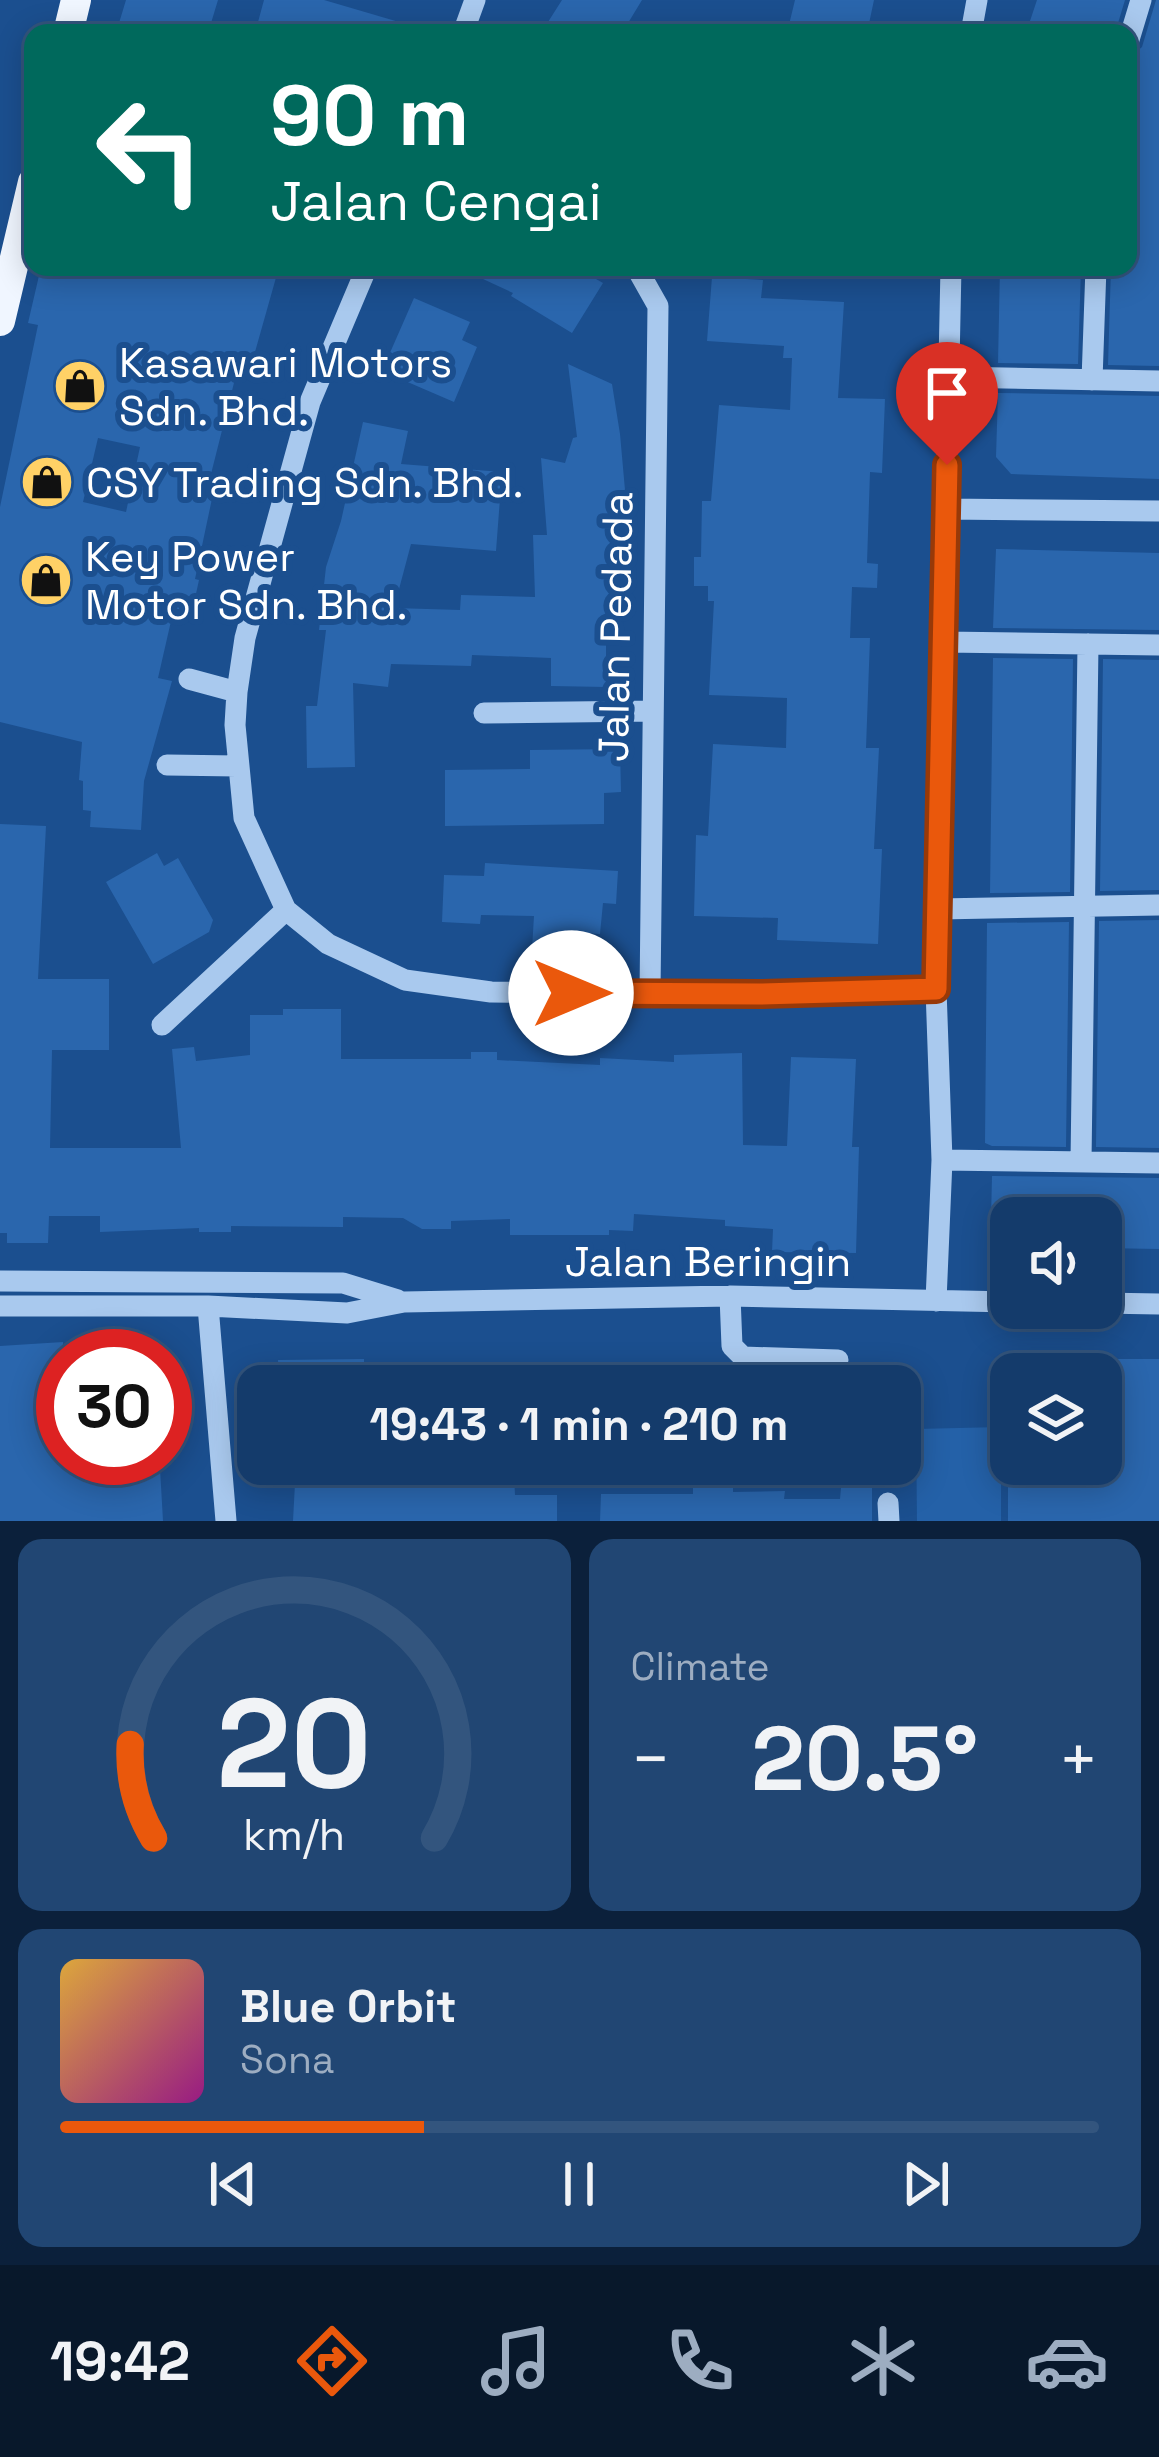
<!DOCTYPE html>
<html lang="en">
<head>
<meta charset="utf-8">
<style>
  body { margin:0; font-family:"Space Grotesk",sans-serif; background:#214673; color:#f1f3f6; height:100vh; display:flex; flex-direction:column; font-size:45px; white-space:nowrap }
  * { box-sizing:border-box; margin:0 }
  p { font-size:39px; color:#9dadc1 }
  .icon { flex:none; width:66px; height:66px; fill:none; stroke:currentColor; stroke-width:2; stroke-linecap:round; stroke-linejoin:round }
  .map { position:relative; height:1521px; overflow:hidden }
  .sheet { display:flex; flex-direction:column; gap:18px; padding:18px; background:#0b203b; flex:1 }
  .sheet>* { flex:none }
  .top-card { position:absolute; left:24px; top:24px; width:1113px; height:252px; border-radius:24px; box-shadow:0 6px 30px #0003,0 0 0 3px #33557e; background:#00695c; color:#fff; overflow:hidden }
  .controls { position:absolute; left:990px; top:1197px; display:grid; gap:24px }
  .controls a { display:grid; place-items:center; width:132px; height:132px; border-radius:24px; background:#143b6b; box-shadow:0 6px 30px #0003,0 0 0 3px #33557e; font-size:60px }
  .speed { position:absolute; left:36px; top:1329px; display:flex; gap:24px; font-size:60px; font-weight:700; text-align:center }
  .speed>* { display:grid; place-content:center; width:156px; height:156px; border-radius:50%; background:#143b6b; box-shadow:0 6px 30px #0003,0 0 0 3px #33557e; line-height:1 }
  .speed .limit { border:18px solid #d22; background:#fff; color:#111 }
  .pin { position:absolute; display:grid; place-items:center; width:102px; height:102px; color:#fff; margin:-123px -51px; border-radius:50% 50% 50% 0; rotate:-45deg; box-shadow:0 0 12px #0007 }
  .pin .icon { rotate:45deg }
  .me { position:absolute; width:132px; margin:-66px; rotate:90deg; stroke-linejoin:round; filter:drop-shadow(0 0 9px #0008) }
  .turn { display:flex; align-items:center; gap:42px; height:252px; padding:0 48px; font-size:54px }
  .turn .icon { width:156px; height:156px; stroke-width:2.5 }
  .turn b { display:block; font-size:84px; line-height:102px }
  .big { font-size:90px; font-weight:700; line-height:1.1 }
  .sheet .tile { flex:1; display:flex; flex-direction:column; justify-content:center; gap:18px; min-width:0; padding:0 42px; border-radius:24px; background:#214673 }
  .sheet .dial { align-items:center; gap:0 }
  .dial svg { height:312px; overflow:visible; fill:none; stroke:#33557e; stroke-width:7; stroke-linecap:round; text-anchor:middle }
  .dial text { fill:#f1f3f6; stroke:none }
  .song { display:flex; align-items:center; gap:36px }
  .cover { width:144px; height:144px; border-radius:18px; background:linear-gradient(135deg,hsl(40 70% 55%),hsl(310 70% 35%)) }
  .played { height:12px; border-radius:6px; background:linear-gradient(90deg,#ea580c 35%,#33557e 35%) }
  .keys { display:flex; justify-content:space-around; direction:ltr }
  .heat { display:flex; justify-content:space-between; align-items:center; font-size:66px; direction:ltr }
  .sheet .tiles { flex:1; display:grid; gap:18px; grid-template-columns:1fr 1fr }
  .tile:last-child { grid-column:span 2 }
  .trip { position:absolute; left:237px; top:1365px; width:684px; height:120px; border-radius:24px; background:#143b6b; box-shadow:0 6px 30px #0003,0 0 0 3px #33557e; font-weight:700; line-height:120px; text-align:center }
  .tab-bar { display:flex; height:192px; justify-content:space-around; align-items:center; background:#08182b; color:#9dadc1 }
  .tab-bar .icon { width:84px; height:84px }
  .tab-bar .selected { color:#ea580c }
  .tab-bar b { font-size:54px; color:#f1f3f6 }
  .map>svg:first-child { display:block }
</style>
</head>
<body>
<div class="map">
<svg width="1159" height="1521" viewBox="0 0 1159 1521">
  <rect width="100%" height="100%" fill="#1b4f8f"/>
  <!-- green -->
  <path fill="#2461a8" d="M1001 1427V1521H917L916 1429Z"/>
  <!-- building -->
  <path fill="#2a66ad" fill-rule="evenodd" d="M126 0H218L208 33H116Z
    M264 0H324L416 27V33H255Z
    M562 0H642L622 33H541Z
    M795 0H874L867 33H787Z
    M1037 0H1125L1115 33H1026Z
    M1156 0H1159V366L1108 365 1111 267H1128V64L1129 58 1142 47Z
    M41 267H279L251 366 239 363 211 474 217 475 195 579 199 580 192 612 174 608 158 678 172 681 144 781 141 830 90 827 91 811 83 810V781L79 780 82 742 0 722V507L38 325 28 323ZM98 438 140 447 126 512 83 502Z
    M457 267H575L603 283 572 333 511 296 513 293Z
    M1000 267H1081L1078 364 998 363Z
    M712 277 763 280 761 298 844 302 838 398 885 399 882 473 870 472 867 563 878 564 877 588 852 587 850 638H870L866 748H879L874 849H882L878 944 777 940 778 918 694 916 696 835 708 836 713 744 786 748 787 698 709 695 714 601H708V586H694V557H701L702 501H711L719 405 790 410 792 358H783L784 346 707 341Z
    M414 298 470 322 462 340 477 347 454 402 382 371Z
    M568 364 612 384 620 434 625 490H618L620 508H615L617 597H612L611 643H606V687L551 686V658L472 655 471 666 391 664 388 687 353 683 355 767 307 768 306 706H317L326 630H319L326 567 341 521 363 422 408 431 401 464 502 472 496 551 411 544 394 608 460 610 461 595 535 597 533 535H547L541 458 565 463 573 438 577 437Z
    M998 393 1159 396V479L1011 474 996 457Z
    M996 549 1159 553V630L993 628Z
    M993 658 1073 659 1070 892 990 893Z
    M1103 659 1159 660V890L1100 891Z
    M620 749 621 792 604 793V824L445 826V770L530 769V750Z
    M0 824 46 826 38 979H109V1050H52L50 1148H181L172 1049 194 1047 196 1061 250 1055V1015H283V1009H341V1059H471V1052H497V1060L600 1065V1058L674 1062V1055L742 1053 743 1145 787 1146 791 1057 856 1059 852 1147H859L856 1253 772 1252 773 1229 725 1226V1220L634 1214 633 1231 609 1230V1235H510V1219L451 1221V1229H422L403 1218 343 1217V1227L231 1226V1232H199V1228L100 1232V1216H49L48 1243H7V1233H0Z
    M157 853 164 866 178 858 213 920 209 932 153 964 106 882Z
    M485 863 618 871 616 904 603 903 600 934 583 933 582 952 532 949 534 916 481 915 480 924 442 922 444 875 484 876Z
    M1159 920V1148L1096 1147 1099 921Z
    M1069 922 1066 1147 992 1146 985 1143 987 923Z
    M992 1176 1159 1178V1249L1101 1248V1218H991Z
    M63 1342V1458H79L80 1473 160 1468 163 1521H0V1346Z
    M364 1359V1386H279L278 1360Z
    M1101 1359H1159V1521H1008V1464H1101Z
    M421 1362H462V1386H421Z
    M296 1464 372 1467V1473L514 1476 515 1495H557V1521H293Z
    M733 1476V1492L785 1491 784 1499H840L841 1488H872V1521H600L601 1494H693V1477Z"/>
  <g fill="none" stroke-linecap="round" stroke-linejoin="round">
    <!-- minor -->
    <path stroke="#a9c9ee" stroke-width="21" d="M463 33 475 0
      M971 33 977 0
      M1128 43 1141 0
      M367 267 310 402 245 638 237 692 235 725 244 818 286 910 328 944 405 980 491 992 760 994 936 989
      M636 267 658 306 650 993
      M949 377 1159 381
      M1092 380 1096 267
      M946 509 1159 511
      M945 642 1159 645
      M189 679 237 692
      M484 713 652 711
      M167 765 237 766
      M939 909 1159 905
      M162 1025 286 910
      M942 1160 1159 1163
      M1081 1162 1088 644
      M0 1281 343 1283 398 1300
      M730 1296 732 1346 743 1357 838 1360
      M936 1301 942 1160 936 989 951 267
      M1101 1303 1159 1304
      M0 1306H208L347 1313 404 1302 730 1296 1011 1302
      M208 1306 226 1521
      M888 1503 889 1521"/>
    <!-- major -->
    <path stroke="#f0f6ff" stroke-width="30" d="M68 33 76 0
      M0 321 33 182"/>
  </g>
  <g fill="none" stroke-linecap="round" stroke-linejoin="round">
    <!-- route casing -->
    <g stroke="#983908" stroke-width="30">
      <path id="route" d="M571 993 760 994 936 989 947 465"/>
    </g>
    <!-- route -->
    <use href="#route" stroke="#ea580c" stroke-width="21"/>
  </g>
  <!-- icons -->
  <defs>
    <g id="shop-disc" transform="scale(2.7)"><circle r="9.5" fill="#ffd166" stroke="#1b4f8f"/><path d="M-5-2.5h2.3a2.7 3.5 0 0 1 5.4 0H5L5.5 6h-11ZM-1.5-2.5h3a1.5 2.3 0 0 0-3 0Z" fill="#111"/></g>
  </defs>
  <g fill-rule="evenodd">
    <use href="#shop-disc" x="80" y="386"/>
    <use href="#shop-disc" x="47" y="482"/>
    <use href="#shop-disc" x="46" y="580"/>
  </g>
  <g text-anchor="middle" stroke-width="12" stroke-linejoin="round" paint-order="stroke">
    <!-- poi labels -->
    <g font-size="42" fill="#fff" stroke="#1b4f8f" text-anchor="start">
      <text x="119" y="377">Kasawari Motors<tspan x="119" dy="48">Sdn. Bhd.</tspan></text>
      <text x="86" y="497">CSY Trading Sdn. Bhd.</text>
      <text x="85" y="571">Key Power<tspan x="85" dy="48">Motor Sdn. Bhd.</tspan></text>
    </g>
    <!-- street labels -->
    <g font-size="42" fill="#fff" stroke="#1b4f8f">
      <text transform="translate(615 627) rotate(-89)" y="15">Jalan Pedada</text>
      <text x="708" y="1276">Jalan Beringin</text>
    </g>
  </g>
</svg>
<div class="controls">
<a><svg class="icon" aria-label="sound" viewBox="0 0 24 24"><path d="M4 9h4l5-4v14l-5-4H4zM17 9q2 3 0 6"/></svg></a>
<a><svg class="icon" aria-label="layers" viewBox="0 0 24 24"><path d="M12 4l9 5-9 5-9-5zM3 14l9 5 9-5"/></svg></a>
</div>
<div class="speed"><div class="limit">30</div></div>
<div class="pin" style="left:947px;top:465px;background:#d93025"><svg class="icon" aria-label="arrive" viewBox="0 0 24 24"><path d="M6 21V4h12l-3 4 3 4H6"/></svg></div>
<svg class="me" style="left:571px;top:993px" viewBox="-20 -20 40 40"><circle r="19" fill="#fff"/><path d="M0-13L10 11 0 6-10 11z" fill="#ea580c"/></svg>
<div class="trip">19:43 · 1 min · 210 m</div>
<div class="top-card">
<div class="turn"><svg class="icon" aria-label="left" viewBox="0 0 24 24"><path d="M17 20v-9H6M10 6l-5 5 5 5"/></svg><div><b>90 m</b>Jalan Cengai</div></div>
</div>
</div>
<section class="sheet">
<div class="tiles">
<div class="tile dial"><svg viewBox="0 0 100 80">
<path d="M14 69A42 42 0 1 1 86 69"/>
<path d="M14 69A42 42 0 0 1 8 45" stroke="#ea580c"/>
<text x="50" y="56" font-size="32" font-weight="700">20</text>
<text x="50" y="72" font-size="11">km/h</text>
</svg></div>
<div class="tile"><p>Climate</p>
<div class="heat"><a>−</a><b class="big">20.5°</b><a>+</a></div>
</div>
<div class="tile">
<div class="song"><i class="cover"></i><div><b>Blue Orbit</b><p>Sona</p></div></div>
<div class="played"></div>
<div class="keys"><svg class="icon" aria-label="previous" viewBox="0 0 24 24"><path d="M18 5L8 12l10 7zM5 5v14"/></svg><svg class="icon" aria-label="pause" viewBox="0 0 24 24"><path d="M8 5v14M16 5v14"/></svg><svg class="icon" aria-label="next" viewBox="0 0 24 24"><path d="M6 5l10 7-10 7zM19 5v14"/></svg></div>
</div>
</div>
</section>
<nav class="tab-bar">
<b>19:42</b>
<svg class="icon selected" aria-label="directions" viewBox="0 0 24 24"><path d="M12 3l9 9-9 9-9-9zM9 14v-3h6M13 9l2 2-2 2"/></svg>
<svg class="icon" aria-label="music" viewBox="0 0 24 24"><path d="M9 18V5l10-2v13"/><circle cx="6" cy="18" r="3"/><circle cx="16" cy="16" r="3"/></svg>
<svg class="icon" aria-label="phone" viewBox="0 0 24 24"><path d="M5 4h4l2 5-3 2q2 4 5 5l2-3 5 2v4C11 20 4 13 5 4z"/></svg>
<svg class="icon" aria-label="climate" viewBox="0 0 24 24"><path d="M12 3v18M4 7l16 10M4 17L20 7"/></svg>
<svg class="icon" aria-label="car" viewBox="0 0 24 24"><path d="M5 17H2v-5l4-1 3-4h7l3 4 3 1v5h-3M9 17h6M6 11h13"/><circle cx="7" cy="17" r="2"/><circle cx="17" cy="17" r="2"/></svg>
</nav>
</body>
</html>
